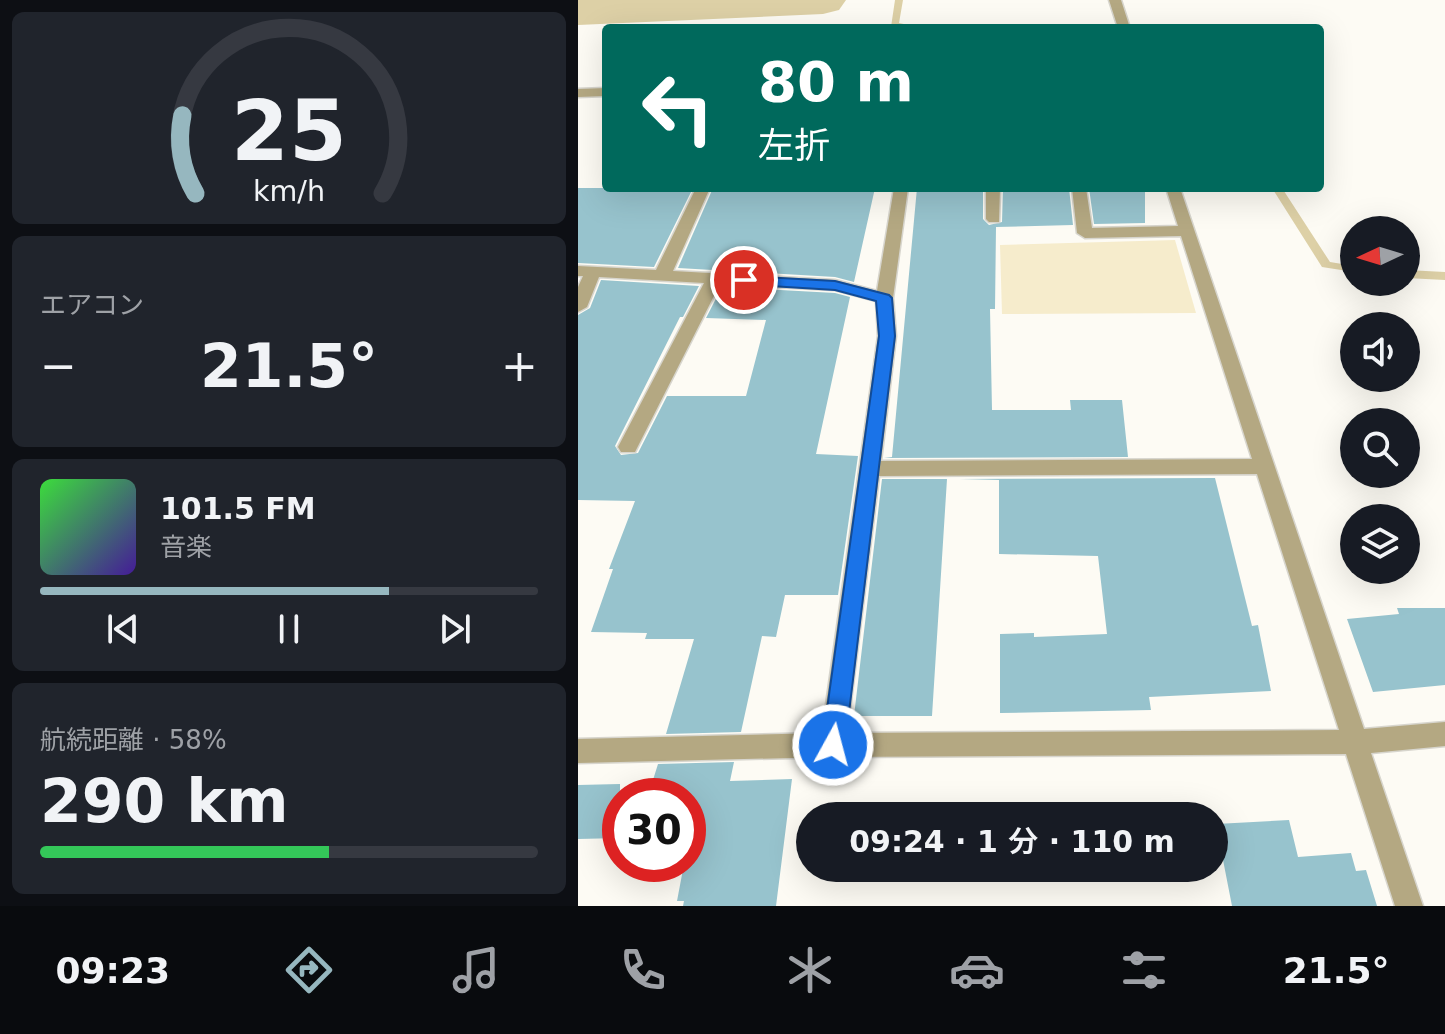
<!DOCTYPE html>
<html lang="ja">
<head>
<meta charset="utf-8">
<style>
  body { margin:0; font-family:"DejaVu Sans","Noto Sans JP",sans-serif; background:#20242c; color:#f1f3f6; height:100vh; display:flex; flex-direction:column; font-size:30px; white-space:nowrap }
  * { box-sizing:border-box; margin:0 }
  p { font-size:26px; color:#9ea1a6 }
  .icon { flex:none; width:44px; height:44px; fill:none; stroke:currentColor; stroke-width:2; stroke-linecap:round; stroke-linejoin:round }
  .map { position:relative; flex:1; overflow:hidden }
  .side { display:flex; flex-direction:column; gap:12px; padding:12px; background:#0d0f14; width:578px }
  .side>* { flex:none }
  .top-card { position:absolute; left:24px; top:24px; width:722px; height:168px; border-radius:8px; box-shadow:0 8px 32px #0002; background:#00695c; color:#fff; overflow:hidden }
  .needle { width:52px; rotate:266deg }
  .fabs { position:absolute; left:762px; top:216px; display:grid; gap:16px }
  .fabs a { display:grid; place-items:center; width:80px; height:80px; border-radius:50%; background:#171b24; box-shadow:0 8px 32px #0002; font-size:40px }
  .speed { position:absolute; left:24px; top:778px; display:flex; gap:16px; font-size:40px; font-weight:700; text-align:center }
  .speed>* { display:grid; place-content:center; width:104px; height:104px; border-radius:50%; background:#171b24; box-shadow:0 8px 32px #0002; line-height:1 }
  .speed .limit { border:12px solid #d22; background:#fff; color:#111 }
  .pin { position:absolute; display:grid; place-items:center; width:68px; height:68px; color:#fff; margin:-34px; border:4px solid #fff; border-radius:50%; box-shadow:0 2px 8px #0007 }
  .me { position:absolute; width:88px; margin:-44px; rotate:7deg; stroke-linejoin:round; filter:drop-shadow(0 0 6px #0008) }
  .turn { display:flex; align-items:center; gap:28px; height:168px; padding:0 24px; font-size:36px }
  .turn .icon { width:104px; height:104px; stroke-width:2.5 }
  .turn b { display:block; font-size:56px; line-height:68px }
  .big { font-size:60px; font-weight:600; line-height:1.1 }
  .side .tile { flex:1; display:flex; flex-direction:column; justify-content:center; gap:12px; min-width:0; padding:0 28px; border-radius:12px; background:#20242c }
  .side .dial { align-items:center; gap:0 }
  .dial svg { height:208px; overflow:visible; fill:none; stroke:#363941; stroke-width:7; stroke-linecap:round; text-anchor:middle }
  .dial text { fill:#f1f3f6; stroke:none }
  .song { display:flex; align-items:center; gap:24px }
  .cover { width:96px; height:96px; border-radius:12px; background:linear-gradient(135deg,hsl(120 70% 55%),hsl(260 70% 35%)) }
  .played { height:8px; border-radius:4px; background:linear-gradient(90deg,#96b7bf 70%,#363941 70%) }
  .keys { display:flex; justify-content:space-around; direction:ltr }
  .heat { display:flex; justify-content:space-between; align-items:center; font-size:44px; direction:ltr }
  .charge { height:12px; border-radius:6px; background:linear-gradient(90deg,#34c759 58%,#363941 0) }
  .trip { position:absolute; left:218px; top:802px; width:432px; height:80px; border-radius:40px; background:#171b24; box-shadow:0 8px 32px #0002; font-weight:600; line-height:80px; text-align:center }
  .dock { display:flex; height:128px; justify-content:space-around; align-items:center; background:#090b0e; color:#9ea1a6 }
  .dock .icon { width:56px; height:56px }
  .dock .on { color:#96b7bf }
  .dock b { font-size:36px; color:#f1f3f6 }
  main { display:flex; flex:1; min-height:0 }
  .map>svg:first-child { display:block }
</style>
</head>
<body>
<main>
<section class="side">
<div class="tile dial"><svg viewBox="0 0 100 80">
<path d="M14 69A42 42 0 1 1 86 69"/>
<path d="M14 69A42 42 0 0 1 9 39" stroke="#96b7bf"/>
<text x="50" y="56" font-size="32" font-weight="700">25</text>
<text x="50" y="72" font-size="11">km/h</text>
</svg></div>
<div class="tile"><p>エアコン</p>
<div class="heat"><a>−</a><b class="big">21.5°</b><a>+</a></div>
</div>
<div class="tile">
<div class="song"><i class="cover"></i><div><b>101.5 FM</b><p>音楽</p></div></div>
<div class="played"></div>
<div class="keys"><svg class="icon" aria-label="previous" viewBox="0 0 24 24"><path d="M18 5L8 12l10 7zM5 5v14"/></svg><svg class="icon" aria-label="pause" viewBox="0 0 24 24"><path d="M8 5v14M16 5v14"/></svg><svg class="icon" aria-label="next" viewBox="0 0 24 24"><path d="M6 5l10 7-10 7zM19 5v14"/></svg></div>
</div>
<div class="tile"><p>航続距離 · 58%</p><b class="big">290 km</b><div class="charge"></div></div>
</section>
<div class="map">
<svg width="867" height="906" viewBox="0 0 867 906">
  <rect width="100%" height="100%" fill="#fdfbf4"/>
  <!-- green -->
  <path fill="#f6eccc" d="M597 240 618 313 424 314 422 245Z"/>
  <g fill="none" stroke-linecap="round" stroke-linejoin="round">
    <!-- stream -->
    <path fill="#ddd0a6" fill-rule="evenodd" d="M317 0H325L321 23 345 28 313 27Z
      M694 188H704L752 262 776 266V272L744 267Z
      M828 270 867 272V280L828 278Z"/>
    <!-- river -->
    <path fill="#ddd0a6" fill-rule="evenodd" d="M0 0H268L261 10 245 14 0 25Z"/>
  </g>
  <!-- building -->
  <path fill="#97c3cd" d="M0 188H115L76 267 0 263Z
    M135 188H297L276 282 257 277 100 268Z
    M339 188H405V219L411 225 424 222 425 188H491L495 225 418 227 417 309H412L414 410H493L492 400H544L550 457 306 458 314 457Z
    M511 188H567V223L516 224Z
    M23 280 121 286 105 317H102L37 446 43 455 60 453 89 396H168L188 320 128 318 144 287 257 293 272 297 238 454 280 456 260 595H207L198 637 184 636 163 732 88 734 116 639H67L69 633 13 632 35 569H31L57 501 0 500V315L12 308Z
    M637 478 674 626 680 625 693 691 571 697 573 710 422 713V634L456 633V637L529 634 520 556 421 554V480L381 479Z
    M304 479H369L354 716H276Z
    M819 608H867V685L795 692 769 619 821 614Z
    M156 762 152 781 214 779 198 906H105L106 901H99L106 864H110V796H70L80 764Z
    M42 784V838L0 839V785Z
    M711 820 720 857 773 853 778 871 788 870 799 906H654L638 824Z"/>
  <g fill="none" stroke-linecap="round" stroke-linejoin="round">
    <!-- minor casing -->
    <g stroke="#d7d5cd" stroke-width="3">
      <path id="minor" d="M531 0H543L552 28H540Z
        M28 88V96L0 97V89Z
        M118 188H132L95 271 257 280 299 291 316 188H330L315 298 318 336 303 461 674 459 603 236 507 238 499 233 494 188H508L514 228 600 226 588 188H602L786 729 867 722V746L793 753 845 906H817L768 754 255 757 0 763V739L244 733 300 336 298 301 257 290 142 284 57 452H43L40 447 126 283 21 277 9 307 0 312V287L5 276H0V266L78 270ZM679 474 761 730 269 733 301 476Z
        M408 188H422L421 222H411L408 219Z"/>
    </g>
    <!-- minor -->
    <use href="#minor" fill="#b4a882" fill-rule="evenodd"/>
  </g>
  <!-- route -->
  <path fill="#1a73e8" stroke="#114b97" stroke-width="2" d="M166 276 257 281 311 295 314 298 317 336 267 745 263 753 255 756 247 753 244 745 301 336 298 301 257 290 161 284 159 280Z"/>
</svg>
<div class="fabs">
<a><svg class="needle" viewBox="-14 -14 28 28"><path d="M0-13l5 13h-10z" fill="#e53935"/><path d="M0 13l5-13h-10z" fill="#9ea1a6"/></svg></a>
<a><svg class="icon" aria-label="sound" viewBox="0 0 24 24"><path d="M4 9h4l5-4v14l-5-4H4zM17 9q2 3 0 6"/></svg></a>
<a><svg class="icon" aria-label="search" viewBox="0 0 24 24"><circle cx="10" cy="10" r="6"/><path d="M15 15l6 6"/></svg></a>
<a><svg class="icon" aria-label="layers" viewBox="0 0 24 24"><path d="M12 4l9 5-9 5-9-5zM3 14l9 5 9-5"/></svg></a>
</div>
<div class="speed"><div class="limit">30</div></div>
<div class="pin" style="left:166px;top:280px;background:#d93025"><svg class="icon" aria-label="arrive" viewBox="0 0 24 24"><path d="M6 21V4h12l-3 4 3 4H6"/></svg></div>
<svg class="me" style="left:255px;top:745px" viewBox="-20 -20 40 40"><circle r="17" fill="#1a73e8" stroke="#fff" stroke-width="3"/><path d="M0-11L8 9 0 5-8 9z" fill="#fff"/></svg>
<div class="trip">09:24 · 1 分 · 110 m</div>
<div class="top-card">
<div class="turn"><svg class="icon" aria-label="left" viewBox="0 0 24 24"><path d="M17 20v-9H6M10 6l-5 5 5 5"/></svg><div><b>80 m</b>左折</div></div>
</div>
</div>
</main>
<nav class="dock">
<b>09:23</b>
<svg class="icon on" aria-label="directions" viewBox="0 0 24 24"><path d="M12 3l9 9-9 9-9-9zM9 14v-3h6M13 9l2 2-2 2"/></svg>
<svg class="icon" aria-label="music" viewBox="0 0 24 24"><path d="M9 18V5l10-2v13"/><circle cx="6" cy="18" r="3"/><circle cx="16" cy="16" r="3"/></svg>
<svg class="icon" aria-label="phone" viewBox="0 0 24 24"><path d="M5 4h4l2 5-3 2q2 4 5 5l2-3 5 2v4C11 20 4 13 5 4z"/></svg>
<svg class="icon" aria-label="climate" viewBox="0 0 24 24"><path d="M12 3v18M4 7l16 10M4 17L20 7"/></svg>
<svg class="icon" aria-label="car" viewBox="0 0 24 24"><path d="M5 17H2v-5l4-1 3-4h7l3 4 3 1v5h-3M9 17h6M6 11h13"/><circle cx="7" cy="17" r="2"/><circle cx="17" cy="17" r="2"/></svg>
<svg class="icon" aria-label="filters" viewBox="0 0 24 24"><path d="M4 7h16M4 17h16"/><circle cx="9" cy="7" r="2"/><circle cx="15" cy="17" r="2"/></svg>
<b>21.5°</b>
</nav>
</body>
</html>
